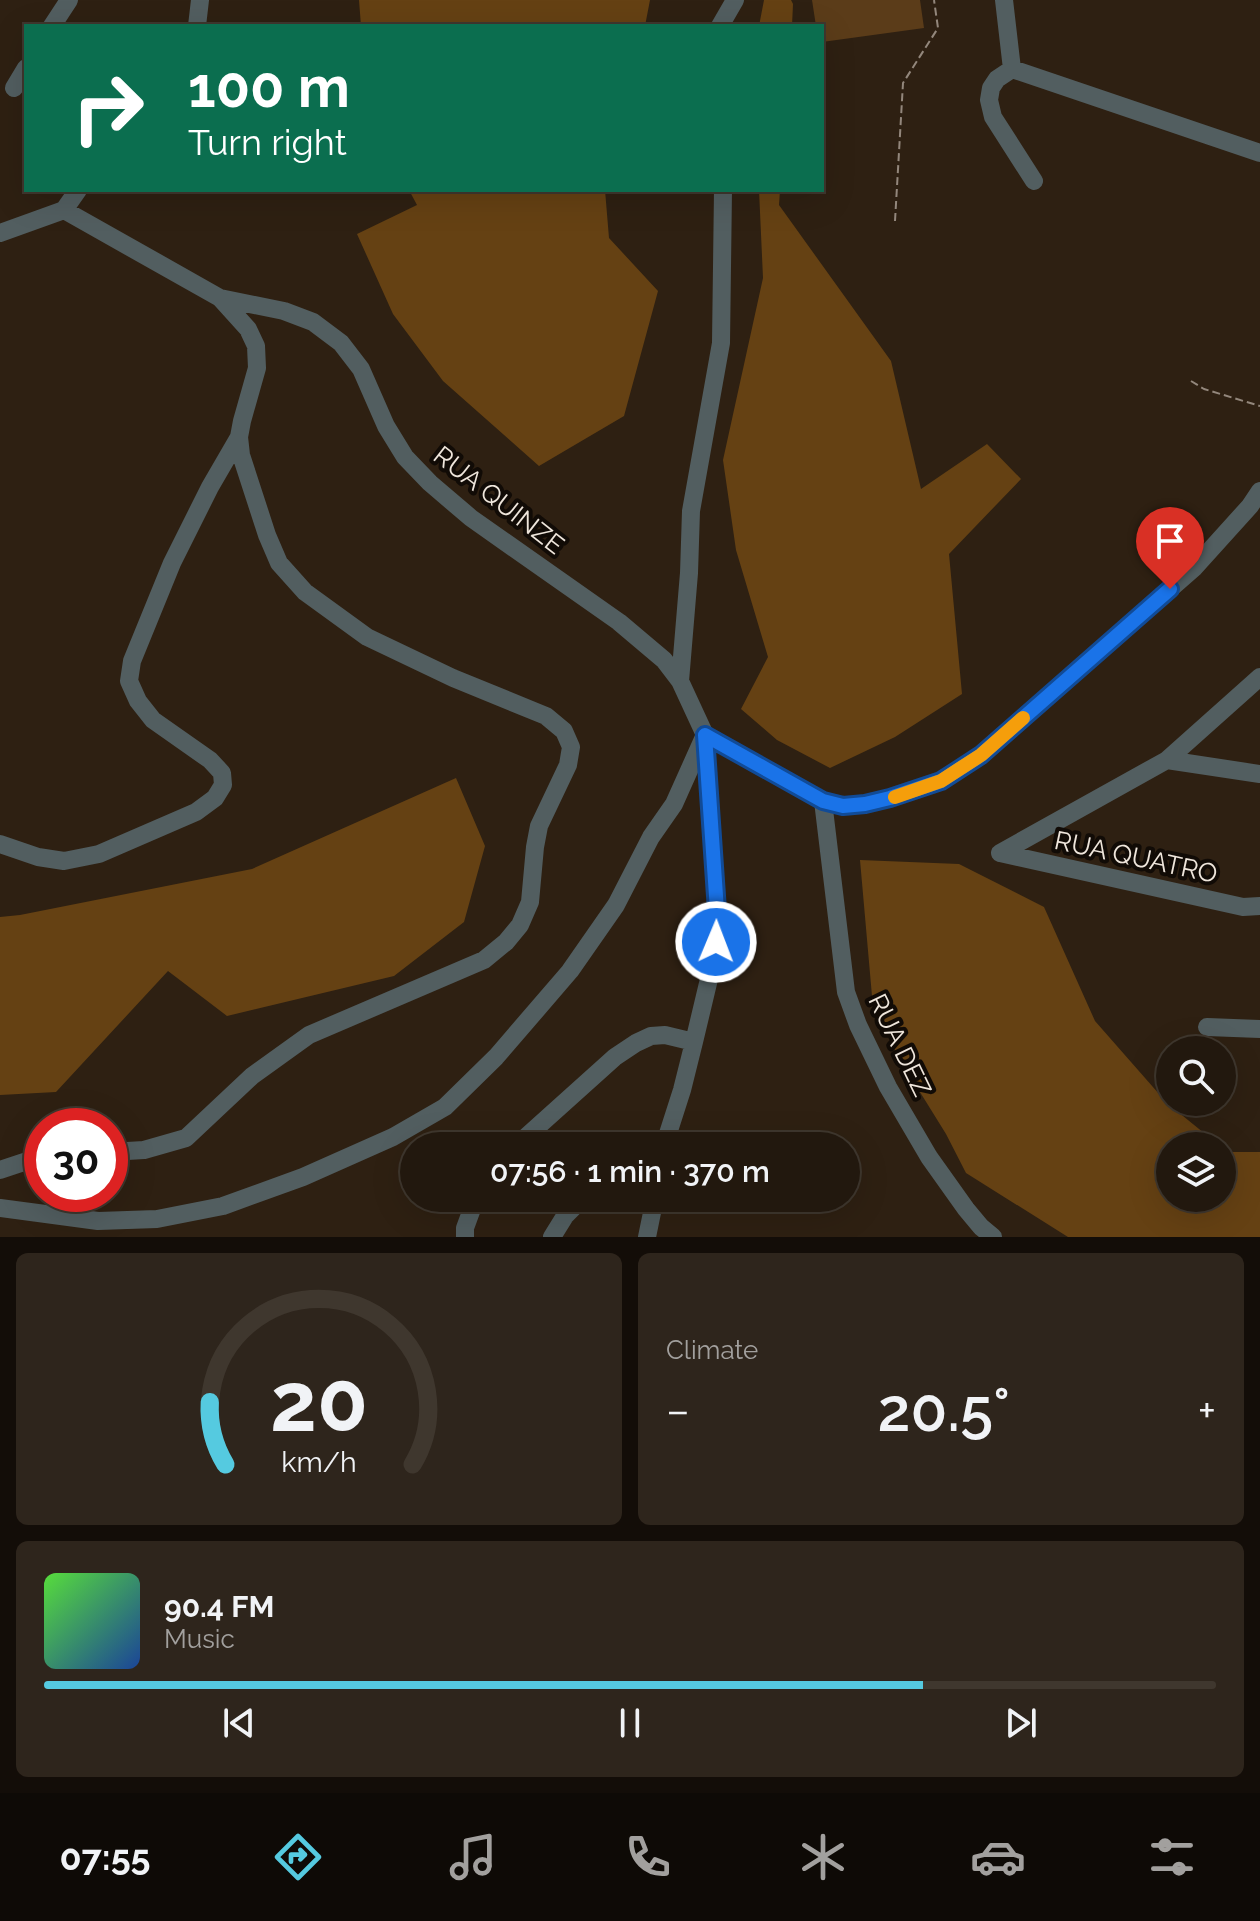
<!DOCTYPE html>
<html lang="en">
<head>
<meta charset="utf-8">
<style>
  body { margin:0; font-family:Raleway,sans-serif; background:#2e251c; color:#f1f3f6; height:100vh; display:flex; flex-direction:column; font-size:30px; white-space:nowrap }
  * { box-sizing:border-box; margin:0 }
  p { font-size:26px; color:#a2a09e }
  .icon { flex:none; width:44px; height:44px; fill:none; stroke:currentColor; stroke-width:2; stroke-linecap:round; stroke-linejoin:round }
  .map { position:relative; height:1237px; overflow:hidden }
  .panel { display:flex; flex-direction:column; gap:16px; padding:16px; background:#130d08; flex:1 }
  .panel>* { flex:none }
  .top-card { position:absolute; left:24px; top:24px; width:800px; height:168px; border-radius:0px; box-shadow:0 8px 32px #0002,0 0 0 2px #3f372e; background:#0b6e4f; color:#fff; overflow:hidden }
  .controls { position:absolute; left:1156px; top:1036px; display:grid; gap:16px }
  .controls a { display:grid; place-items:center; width:80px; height:80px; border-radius:50%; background:#22180e; box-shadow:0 8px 32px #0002,0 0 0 2px #3f372e; font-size:40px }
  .speed { position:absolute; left:24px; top:1108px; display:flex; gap:16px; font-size:40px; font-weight:700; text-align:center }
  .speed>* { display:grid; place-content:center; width:104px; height:104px; border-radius:50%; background:#22180e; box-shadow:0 8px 32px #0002,0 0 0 2px #3f372e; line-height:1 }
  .speed .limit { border:12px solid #d22; background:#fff; color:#111 }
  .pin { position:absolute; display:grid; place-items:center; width:68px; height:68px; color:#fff; margin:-82px -34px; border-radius:50% 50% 50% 0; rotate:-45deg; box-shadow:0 0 8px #0007 }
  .pin .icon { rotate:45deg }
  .me { position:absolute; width:88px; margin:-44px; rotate:1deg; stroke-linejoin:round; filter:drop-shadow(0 0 6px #0008) }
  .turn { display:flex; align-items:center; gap:28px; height:168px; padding:0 32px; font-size:36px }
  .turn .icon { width:104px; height:104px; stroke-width:2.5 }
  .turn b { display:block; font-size:56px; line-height:68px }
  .big { font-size:60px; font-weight:600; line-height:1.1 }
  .panel .card { flex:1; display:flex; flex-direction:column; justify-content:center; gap:12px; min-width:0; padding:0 28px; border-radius:12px; background:#2e251c }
  .panel .dial { align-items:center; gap:0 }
  .dial svg { height:208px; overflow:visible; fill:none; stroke:#3f372e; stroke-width:7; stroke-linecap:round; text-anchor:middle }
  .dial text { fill:#f1f3f6; stroke:none }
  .song { display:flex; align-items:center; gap:24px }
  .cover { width:96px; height:96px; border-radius:12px; background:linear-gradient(135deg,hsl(110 70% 55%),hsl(220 70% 35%)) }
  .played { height:8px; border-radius:4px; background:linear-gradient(90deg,#55cae0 75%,#3f372e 75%) }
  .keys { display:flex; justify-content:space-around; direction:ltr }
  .heat { display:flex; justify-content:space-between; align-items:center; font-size:44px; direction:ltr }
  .panel .tiles { flex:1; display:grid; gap:16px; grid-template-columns:1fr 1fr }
  .card:last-child { grid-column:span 2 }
  .trip { position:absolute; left:400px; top:1132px; width:460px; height:80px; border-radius:40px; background:#22180e; box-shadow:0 8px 32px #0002,0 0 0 2px #3f372e; font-weight:600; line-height:80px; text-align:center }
  .tabs { display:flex; height:128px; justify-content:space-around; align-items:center; background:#0e0a06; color:#a2a09e }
  .tabs .icon { width:56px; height:56px }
  .tabs .selected { color:#55cae0 }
  .tabs b { font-size:36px; color:#f1f3f6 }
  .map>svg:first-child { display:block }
</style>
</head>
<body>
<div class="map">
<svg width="1260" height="1237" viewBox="0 0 1260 1237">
  <rect width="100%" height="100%" fill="#2e2012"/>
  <!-- green -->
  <path fill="#5b3c19" d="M812 0H920L924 28 822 42V26H816Z"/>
  <!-- forest -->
  <path fill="#654113" d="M359 0H650L645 26H361Z
    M764 0H791L793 4 792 26H759Z
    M409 190H605L609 238 658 291 624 416 539 466 443 381 393 314 357 234 417 205Z
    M759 190H780L779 205 891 361 921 489 987 444 1021 479 949 554 962 694 895 737 830 768 777 740 741 709 768 657 736 550 723 460 763 278Z
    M456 778 485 846 464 922 394 976 227 1016 168 971 56 1092 0 1095V917L20 915 252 869Z
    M860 860 959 864 1044 907 1095 1021 1167 1103 1220 1146H1170V1198H1222V1147L1228 1152H1260V1237H1068L966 1173 946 1134 897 1055 872 996Z"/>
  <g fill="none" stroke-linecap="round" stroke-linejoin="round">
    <!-- path -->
    <path stroke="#93877c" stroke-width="2" stroke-dasharray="8 4" stroke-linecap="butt" d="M895 221 903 83 938 28 934 0
      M1191 381 1204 389 1260 406"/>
    <!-- minor -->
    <path stroke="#525e60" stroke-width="18" d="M1004 0 1012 69
      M52 26 69 0
      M197 26 200 0
      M720 26 735 0
      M14 88 26 68
      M1034 181 993 117 989 100 991 88 997 79 1012 69 1260 153
      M64 210 220 298 284 311 313 322 341 343 361 369 386 426 405 457 430 483 471 518 619 622 664 660 680 681 705 735 718 925 714 958 694 1042 682 1090 665 1143 660 1146
      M64 210 78 190
      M0 233 64 210
      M680 681 689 573 691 511 721 343 723 190
      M705 735 823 801 843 806 865 804 890 798 941 781 981 755 1194 568 1250 506 1260 491
      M1167 760 1260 774
      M823 801 846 992 858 1025 888 1087 929 1157 966 1209 981 1227 993 1237
      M0 844 38 857 64 861 99 854 196 812 215 798 223 785 222 773 210 760 153 720 138 701 129 681 132 661 172 563 210 487 239 437
      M1000 853 1167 760 1260 677
      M1000 853 1243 907 1260 906
      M1207 1027 1260 1029
      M516 1146 615 1057 636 1043 651 1036 665 1035 694 1042
      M110 1152 144 1150 186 1138 252 1076 309 1035 484 960 506 942 520 925 530 902 535 847 539 826 568 765 571 747 564 731 546 716 453 678 367 637 305 592 279 563 267 535 241 455 239 437 242 421 257 368 256 346 248 329 220 298
      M0 1170 42 1156
      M0 1208 98 1221 157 1219 223 1206 303 1177 393 1137 445 1107 496 1057 570 971 616 905 651 837 674 804 704 737
      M465 1237V1228L476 1198
      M552 1237 565 1216 583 1198
      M647 1237 655 1198"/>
  </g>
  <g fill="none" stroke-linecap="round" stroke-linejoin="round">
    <!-- route casing -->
    <g stroke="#114b97" stroke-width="20">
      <path id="route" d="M716 942 718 925 705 735 823 801 843 806 865 804 890 798 941 781 981 755 1170 589"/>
    </g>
    <!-- route -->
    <use href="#route" stroke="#1a73e8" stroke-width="14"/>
    <!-- slow -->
    <path stroke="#f59e0b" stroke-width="14" d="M895 797 941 781 981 755 1023 718"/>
  </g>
  <g text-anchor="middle" stroke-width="8" stroke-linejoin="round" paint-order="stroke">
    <!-- street labels -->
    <g font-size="26" fill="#efe6dc" stroke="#110b06">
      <text transform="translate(499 500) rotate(38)" y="9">RUA QUINZE</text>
      <text transform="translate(1136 857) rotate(12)" y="9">RUA QUATRO</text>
      <text transform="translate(900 1045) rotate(64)" y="9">RUA DEZ</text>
    </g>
  </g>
</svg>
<div class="controls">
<a><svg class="icon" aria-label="search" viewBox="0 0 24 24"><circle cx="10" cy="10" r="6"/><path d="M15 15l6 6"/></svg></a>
<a><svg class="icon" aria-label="layers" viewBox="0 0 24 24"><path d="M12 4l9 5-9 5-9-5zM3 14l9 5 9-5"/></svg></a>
</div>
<div class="speed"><div class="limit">30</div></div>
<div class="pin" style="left:1170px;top:589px;background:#d93025"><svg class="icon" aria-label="arrive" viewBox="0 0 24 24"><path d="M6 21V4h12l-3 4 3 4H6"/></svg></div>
<svg class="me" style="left:716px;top:942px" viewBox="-20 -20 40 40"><circle r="17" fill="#1a73e8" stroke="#fff" stroke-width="3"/><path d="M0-11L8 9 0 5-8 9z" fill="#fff"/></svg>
<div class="trip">07:56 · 1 min · 370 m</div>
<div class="top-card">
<div class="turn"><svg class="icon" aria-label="right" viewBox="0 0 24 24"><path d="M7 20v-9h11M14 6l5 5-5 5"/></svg><div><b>100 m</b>Turn right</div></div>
</div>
</div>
<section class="panel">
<div class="tiles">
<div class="card dial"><svg viewBox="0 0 100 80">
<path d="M14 69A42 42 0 1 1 86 69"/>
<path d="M14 69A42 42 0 0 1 8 45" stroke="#55cae0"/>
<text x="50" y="56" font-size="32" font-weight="700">20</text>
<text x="50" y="72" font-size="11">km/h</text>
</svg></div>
<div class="card"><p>Climate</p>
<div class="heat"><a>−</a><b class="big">20.5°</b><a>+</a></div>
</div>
<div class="card">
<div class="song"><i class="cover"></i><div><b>90.4 FM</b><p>Music</p></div></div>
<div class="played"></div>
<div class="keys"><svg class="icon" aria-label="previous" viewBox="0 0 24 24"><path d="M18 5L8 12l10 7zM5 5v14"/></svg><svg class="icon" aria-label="pause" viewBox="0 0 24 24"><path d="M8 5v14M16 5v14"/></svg><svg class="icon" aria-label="next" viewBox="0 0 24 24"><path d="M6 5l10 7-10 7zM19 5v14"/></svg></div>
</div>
</div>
</section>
<nav class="tabs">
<b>07:55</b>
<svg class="icon selected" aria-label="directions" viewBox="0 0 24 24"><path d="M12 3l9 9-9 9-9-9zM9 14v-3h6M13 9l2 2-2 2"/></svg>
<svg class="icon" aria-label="music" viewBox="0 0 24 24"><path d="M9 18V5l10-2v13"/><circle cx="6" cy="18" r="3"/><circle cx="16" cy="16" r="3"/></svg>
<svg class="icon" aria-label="phone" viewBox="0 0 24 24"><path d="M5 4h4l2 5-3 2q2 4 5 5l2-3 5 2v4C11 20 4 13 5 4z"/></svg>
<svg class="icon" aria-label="climate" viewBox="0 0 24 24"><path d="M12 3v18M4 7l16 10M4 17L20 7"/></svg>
<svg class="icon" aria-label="car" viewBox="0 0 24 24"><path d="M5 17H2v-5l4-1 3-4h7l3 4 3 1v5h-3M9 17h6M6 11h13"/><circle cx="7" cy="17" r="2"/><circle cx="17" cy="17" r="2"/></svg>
<svg class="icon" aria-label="filters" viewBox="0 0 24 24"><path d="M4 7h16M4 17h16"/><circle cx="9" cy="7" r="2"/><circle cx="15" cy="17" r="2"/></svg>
</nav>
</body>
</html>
